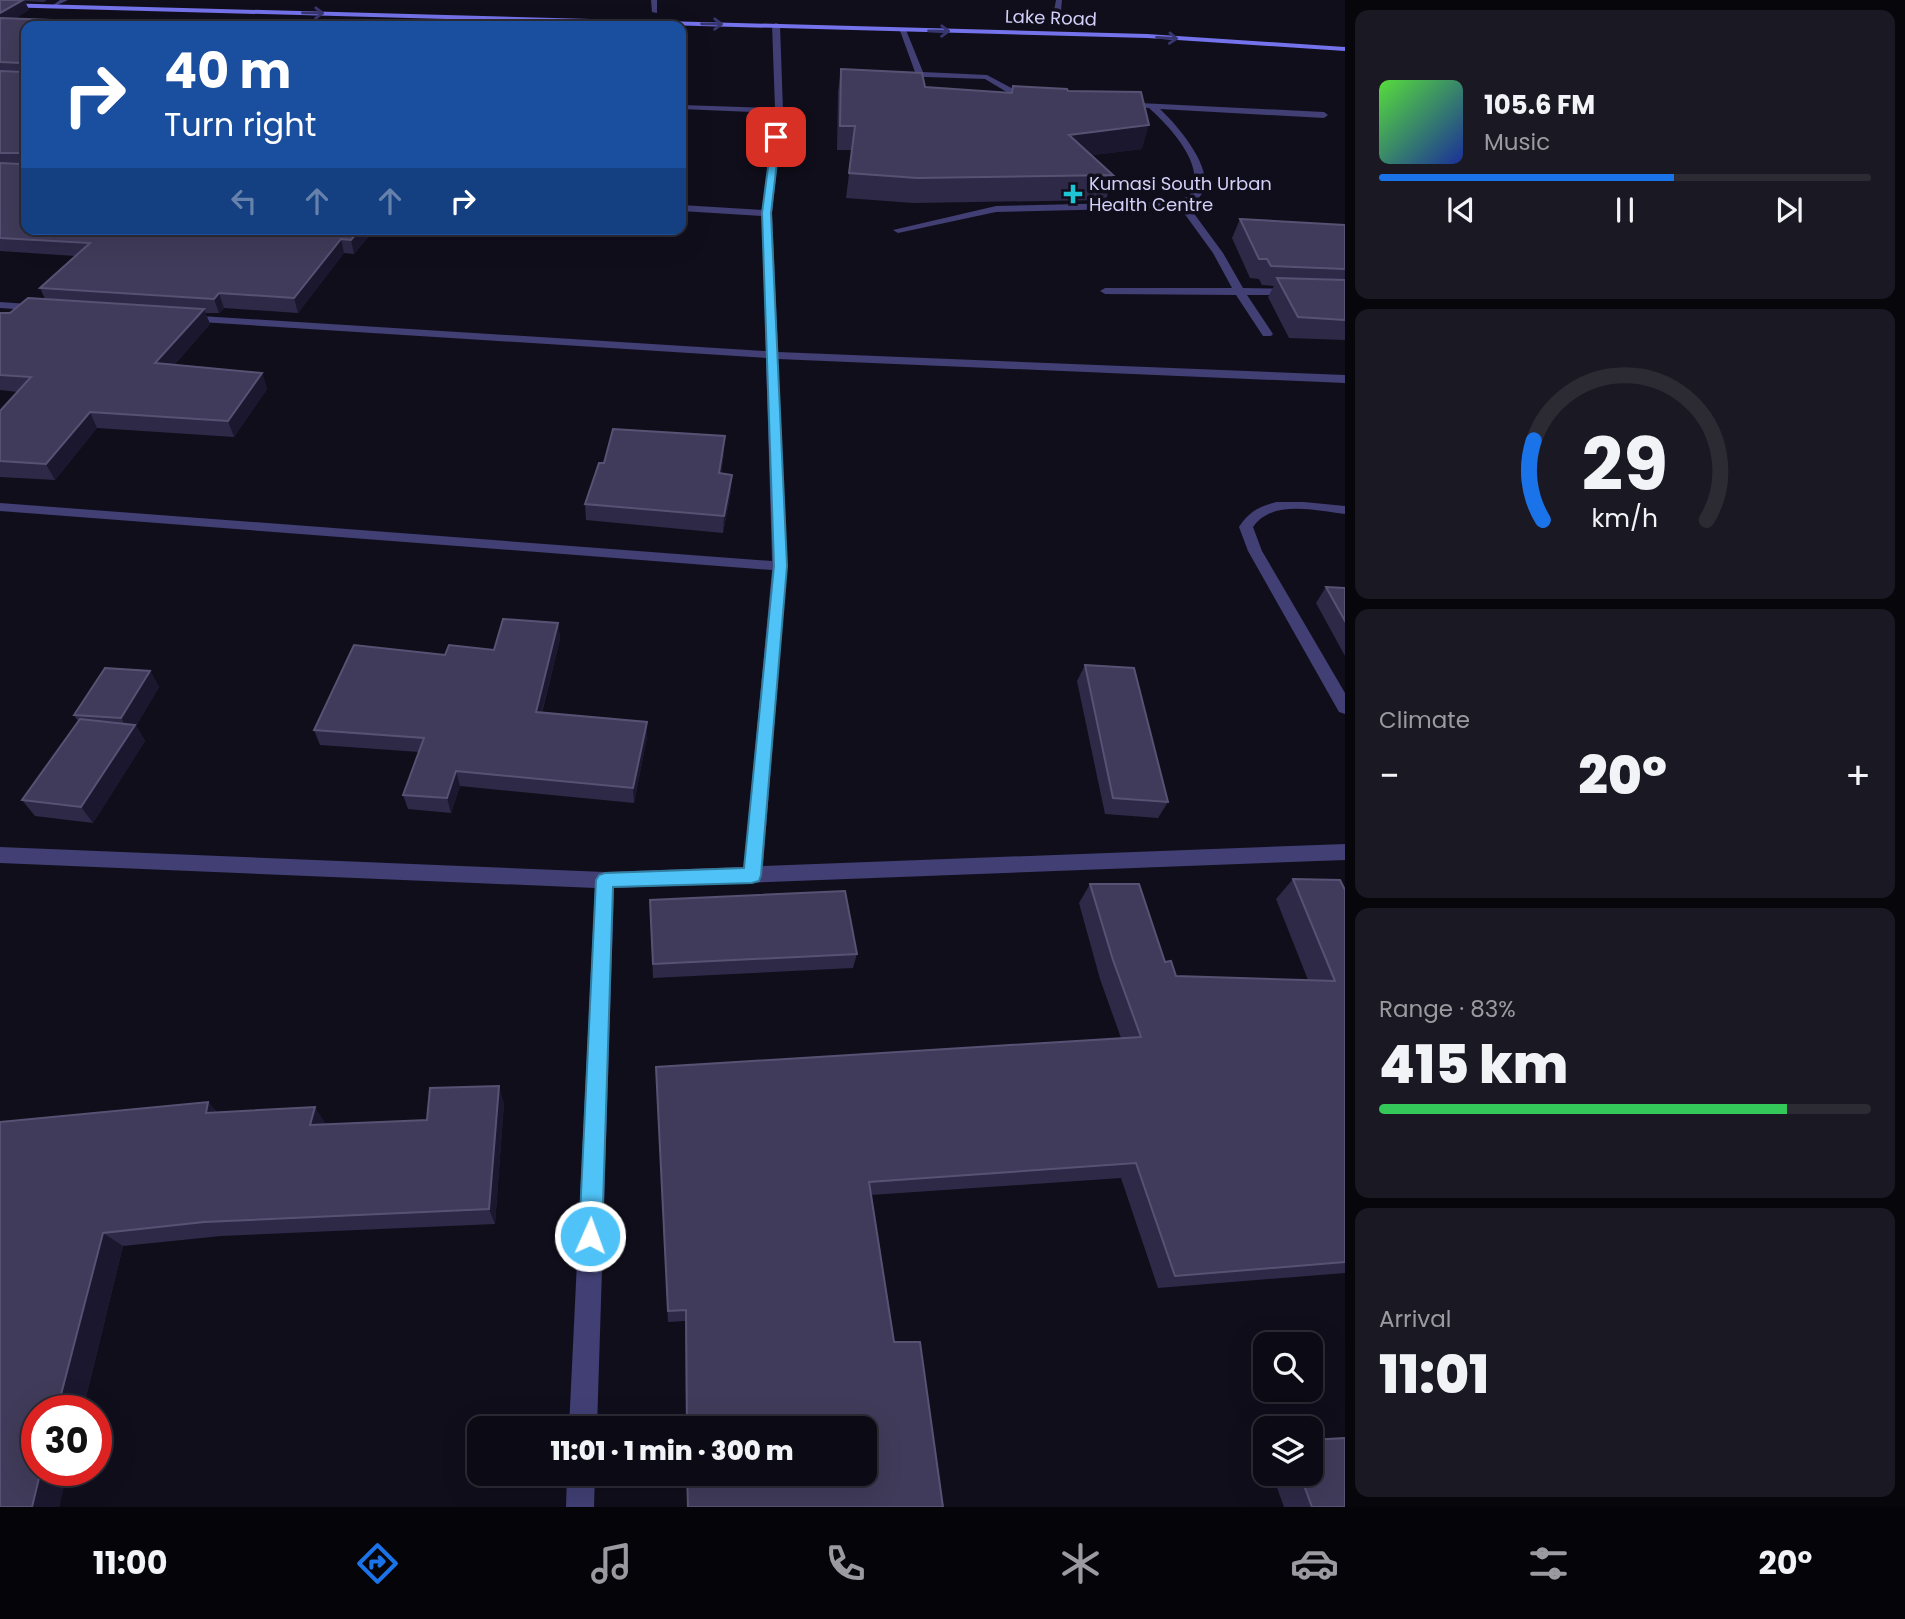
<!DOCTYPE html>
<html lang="en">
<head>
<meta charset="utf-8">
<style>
  body { margin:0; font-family:Poppins,sans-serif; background:#1a1822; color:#f1f3f6; height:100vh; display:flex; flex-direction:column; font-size:26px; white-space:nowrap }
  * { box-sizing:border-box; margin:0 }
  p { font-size:23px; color:#9a9aa0 }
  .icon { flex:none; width:38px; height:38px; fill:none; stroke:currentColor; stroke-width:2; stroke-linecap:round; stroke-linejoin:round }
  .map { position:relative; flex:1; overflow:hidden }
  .side { display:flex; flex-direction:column; gap:10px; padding:10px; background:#07060b; width:560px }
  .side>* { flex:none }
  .top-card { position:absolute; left:21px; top:21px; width:665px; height:214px; border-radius:14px; box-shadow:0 7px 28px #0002,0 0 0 2px #2c2b34; background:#1a4fa0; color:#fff; overflow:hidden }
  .fabs { position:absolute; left:1253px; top:1332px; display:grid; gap:14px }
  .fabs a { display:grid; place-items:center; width:70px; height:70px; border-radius:14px; background:#0c0a14; box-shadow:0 7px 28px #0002,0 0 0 2px #2c2b34; font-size:35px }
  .speed { position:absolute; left:21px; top:1395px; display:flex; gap:14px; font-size:35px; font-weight:700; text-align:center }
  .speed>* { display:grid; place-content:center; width:91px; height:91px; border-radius:50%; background:#0c0a14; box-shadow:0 7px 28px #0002,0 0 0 2px #2c2b34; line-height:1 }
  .speed .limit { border:10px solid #d22; background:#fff; color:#111 }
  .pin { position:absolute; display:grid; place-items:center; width:60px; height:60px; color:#fff; margin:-30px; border-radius:14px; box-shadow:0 4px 10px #0006 }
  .me { position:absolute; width:77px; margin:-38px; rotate:2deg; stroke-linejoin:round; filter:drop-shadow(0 0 5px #0008) }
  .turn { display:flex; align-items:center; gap:24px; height:147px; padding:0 28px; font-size:32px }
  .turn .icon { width:91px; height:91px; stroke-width:2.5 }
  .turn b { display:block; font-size:49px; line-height:60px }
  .lanes { display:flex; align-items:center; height:66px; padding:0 28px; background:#0003; justify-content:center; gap:35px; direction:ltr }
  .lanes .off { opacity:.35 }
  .big { font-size:52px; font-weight:800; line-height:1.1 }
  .side .widget { flex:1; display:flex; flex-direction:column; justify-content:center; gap:10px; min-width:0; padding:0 24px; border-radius:14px; background:#1a1822 }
  .side .dial { align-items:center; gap:0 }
  .dial svg { height:182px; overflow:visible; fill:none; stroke:#2c2b34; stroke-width:7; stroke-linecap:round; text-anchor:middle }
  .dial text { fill:#f1f3f6; stroke:none }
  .song { display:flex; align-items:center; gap:21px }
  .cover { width:84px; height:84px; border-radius:10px; background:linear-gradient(135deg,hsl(110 70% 55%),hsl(230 70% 35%)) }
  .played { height:7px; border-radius:4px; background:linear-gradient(90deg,#1a73e8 60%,#2c2b34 60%) }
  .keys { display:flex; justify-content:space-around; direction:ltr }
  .heat { display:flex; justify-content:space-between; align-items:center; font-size:38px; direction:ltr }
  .charge { height:10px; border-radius:5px; background:linear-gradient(90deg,#34c759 83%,#2c2b34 0) }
  .trip { position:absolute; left:467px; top:1416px; width:410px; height:70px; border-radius:14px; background:#0c0a14; box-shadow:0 7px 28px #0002,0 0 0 2px #2c2b34; font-weight:800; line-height:70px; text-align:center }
  .tab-bar { display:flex; height:112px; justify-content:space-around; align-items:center; background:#050408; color:#9a9aa0 }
  .tab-bar .icon { width:49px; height:49px }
  .tab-bar .selected { color:#1a73e8 }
  .tab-bar b { font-size:32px; color:#f1f3f6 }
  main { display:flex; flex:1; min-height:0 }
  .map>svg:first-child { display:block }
</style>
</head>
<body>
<main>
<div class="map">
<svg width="1345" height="1507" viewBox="0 0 1345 1507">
  <rect width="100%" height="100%" fill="#100e1b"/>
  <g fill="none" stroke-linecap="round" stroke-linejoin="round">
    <!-- lane -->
    <path fill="#413f74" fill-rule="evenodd" d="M493 17H497L512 26H503L493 19Z
      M899 28 906 30 923 72 987 75 1021 93 1038 99 1034 101 1015 97 985 79 897 76 900 72H915Z
      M1119 102 1324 112 1328 115 1324 118 1160 109C1176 124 1226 179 1195 201 1186 207 1173 207 1163 208L996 212 898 233 893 230 996 206 1163 202 1188 197C1211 169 1168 125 1149 108L1122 106Z"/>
    <!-- street -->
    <path fill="#413f74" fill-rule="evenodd" d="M60 0H68L53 7V5Z
      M651 0H657V13L652 12Z
      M1056 0H1062L1060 22 1056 24 1052 22Z
      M776 23 780 25 783 111 772 213 778 352 1345 375V383L778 359 787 566 763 866 1345 844V860L614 888 597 1428H569L595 888 0 863V847L605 872 744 867 772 570 0 511V503L772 561 766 358 185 321 179 318 185 315 766 351 762 216 681 211V205L763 210 775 113 681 109V105L775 108 772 25Z
      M1181 199 1184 200 1223 253 1243 288 1293 289 1298 292 1293 295H1247L1273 334 1271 336H1263L1236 295 1105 294 1100 291 1105 288H1232L1213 253 1176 202Z
      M0 302 42 305 48 308 42 311 0 308Z
      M1276 502H1304L1345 506V514C1316 511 1272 499 1253 527L1262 551 1345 693V714L1339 712 1248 551 1239 527C1249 512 1258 507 1276 502Z
      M567 1474H595L594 1507H566Z"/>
    <!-- secondary -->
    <path fill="#7573eb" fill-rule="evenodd" d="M0 3 1147 34 1345 47V51L1147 38 0 7Z"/>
  </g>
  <!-- wall -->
  <path fill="#2e2947" d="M0 0H47L44 2 25 1 29 10 14 19 134 23 26 229H375L354 254 344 253 298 313 224 308 219 313H205L210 324 174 365 262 373 267 389 234 437 97 428 55 480 0 477V411L18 392 0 390V313H10L45 299 40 288 75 256 0 251Z
    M841 69 925 87 1011 93 1013 86 1068 91 1142 149 1092 155 1113 175 1106 200 913 203 846 198 852 150H837L838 92Z
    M1240 219 1345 225V340L1289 338 1268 297 1274 286 1262 285 1259 279 1250 278 1232 238Z
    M724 453 721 474 731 491 723 533 586 520 585 504 604 463Z
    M1326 587 1345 588V656L1316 603Z
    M558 623 560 639 542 713 647 722V737L634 803 460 786 451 813 408 809 403 795 419 752 320 745 314 730 445 655 494 650Z
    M1085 665 1168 802 1158 818 1105 814 1077 681Z
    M150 671 159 687 136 726 145 741 93 823 35 816 22 800 78 721 74 715Z
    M1293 879 1345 890V1273L1158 1288 1121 1178 871 1195 894 1342 943 1507H687V1474H864V1428H686L685 1321 668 1322 656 1067 1121 1038 1100 979 1079 903 1090 884 1165 962 1176 976 1308 980 1276 899Z
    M650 900 857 954 853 968 653 978Z
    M208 1102 217 1112 326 1125 427 1120 504 1103 495 1224 221 1236 123 1246 83 1410H37V1470H68L59 1507H0V1122Z
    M1272 1474H1311L1345 1507H1284Z"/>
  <!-- shaded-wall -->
  <path fill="#1b172e" d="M23 0H24L29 10 0 27V13Z
    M1149 125 1142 149 1063 159 1069 135Z
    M360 229H375L354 254 351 240Z
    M341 239 344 253 298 313 294 298Z
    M219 293 224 308 219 313 214 299Z
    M204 309 210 324 161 379 155 363Z
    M262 373 267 389 234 437 228 421Z
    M90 412 97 428 55 480 46 464Z
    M725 436 724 453 718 490 719 473Z
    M732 475 731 491 723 533 724 516Z
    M558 623 560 639 538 727 536 712Z
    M150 671 159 687 136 726 145 741 93 823 81 807 130 733 121 718Z
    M647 722V737L634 803 633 788Z
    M456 771 460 786 451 813 447 798Z
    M499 1086 504 1103 495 1224 489 1209Z
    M208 1102 223 1119 206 1113Z
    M315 1107 326 1124 322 1142 310 1125Z
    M103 1233 123 1246 83 1410H57Z
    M41 1470H68L59 1507H32Z"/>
  <!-- building -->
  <path fill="#403b5a" stroke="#575273" stroke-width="2" d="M0 0H23L0 13Z
    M0 18 134 23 129 26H26V229H360L351 240 341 239 294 298 219 293 214 299 40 288 90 243 0 238V163L20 164 23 162 20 153H0V71L23 72 21 63 0 62Z
    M841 69 922 73 925 87 1012 93 1013 86 1067 89 1068 91 1141 92 1149 125 1069 135 1113 175 917 178 849 173 855 126H840Z
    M1240 219 1345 225V269L1271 266 1267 259H1259Z
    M1277 278 1345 280V320L1298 317Z
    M28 298 204 309 155 363 262 373 228 421 90 412 46 464 0 461V411L31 377 0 375V313H10Z
    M613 429 725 436 719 473 732 475 724 516 585 504 599 463H604Z
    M1326 587 1345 588V621Z
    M503 619 558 623 536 712 647 722 633 788 456 771 447 798 403 795 424 738 314 730 354 645 445 655 449 645 494 650Z
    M1085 665 1134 668 1168 802 1113 798Z
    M105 668 150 671 121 718 74 715Z
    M80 719 135 725 81 807 22 800Z
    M1293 879 1340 880 1345 890V1262L1175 1276 1136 1163 869 1182 894 1342H920L943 1507H688L687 1474H864V1428H687L686 1310 668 1311 656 1067 1141 1037 1113 960 1090 884H1139L1165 962 1171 961 1176 976 1335 981Z
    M845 891 857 954 653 964 650 900Z
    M499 1086 489 1209 204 1222 103 1233 57 1410H37V1470H41L32 1507H0V1122L208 1102 206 1113 315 1107 310 1125 427 1120 430 1088Z
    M1345 1438V1507H1312L1300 1474H1311V1440Z"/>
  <!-- one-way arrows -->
  <defs><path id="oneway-shaft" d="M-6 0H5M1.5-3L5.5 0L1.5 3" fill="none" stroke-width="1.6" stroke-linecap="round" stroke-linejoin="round" transform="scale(1.75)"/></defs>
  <g stroke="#38366e">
    <use href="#oneway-shaft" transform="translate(313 13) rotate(1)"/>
    <use href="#oneway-shaft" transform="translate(712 24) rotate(1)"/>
    <use href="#oneway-shaft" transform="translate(939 31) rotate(1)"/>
    <use href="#oneway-shaft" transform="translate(1167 38) rotate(3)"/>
  </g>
  <!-- route -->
  <path fill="#4fc3f7" stroke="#337fa1" stroke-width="2" d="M776 134 780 137 771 213 787 566 761 875 759 881 752 883 613 887 602 1236 598 1244 590 1247 583 1244 579 1236 596 880 599 875 605 873 744 868 774 566 762 213 772 137Z"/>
  <!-- markers -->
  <path fill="#1ec5d5" stroke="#100e1b" stroke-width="2.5" d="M1069.5 183.5h7v7h7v7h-7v7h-7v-7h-7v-7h7z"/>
  <g text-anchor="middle" stroke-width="7" stroke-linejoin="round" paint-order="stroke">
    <!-- far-street labels -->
    <g font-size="18" fill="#d3cff8" stroke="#100e1b">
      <text transform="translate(1051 18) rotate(2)" y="6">Lake Road</text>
    </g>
    <!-- far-poi labels -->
    <g font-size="18" fill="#d3cff8" stroke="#100e1b" text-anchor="start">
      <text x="1089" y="190">Kumasi South Urban<tspan x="1089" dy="21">Health Centre</tspan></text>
    </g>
  </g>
</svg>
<div class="fabs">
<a><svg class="icon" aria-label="search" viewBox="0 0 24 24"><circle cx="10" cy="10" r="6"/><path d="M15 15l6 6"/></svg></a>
<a><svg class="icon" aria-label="layers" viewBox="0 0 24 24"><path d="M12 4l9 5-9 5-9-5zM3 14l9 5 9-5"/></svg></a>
</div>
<div class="speed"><div class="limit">30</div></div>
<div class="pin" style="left:776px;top:137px;background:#d93025"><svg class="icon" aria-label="arrive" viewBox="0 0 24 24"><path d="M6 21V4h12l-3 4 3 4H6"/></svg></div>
<svg class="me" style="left:590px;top:1236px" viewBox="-20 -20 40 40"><circle r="17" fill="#4fc3f7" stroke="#fff" stroke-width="3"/><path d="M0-11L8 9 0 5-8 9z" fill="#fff"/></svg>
<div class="trip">11:01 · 1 min · 300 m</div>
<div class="top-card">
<div class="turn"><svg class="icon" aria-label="right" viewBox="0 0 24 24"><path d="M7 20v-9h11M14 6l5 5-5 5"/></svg><div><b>40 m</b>Turn right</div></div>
<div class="lanes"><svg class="icon off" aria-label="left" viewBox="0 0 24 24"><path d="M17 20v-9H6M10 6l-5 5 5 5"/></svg><svg class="icon off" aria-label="ahead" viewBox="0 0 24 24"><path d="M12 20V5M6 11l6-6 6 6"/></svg><svg class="icon off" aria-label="ahead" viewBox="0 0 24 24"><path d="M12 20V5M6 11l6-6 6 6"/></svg><svg class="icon" aria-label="right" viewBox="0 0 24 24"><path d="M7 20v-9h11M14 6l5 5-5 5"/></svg></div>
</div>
</div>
<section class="side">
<div class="widget">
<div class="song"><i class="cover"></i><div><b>105.6 FM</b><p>Music</p></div></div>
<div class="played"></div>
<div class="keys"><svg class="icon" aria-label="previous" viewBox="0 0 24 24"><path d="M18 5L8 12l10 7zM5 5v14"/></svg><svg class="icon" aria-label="pause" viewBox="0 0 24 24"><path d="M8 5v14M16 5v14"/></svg><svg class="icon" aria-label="next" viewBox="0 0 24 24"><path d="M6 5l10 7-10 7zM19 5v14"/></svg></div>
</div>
<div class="widget dial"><svg viewBox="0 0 100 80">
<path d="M14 69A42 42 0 1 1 86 69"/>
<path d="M14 69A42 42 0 0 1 10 34" stroke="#1a73e8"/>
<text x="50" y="56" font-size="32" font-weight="700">29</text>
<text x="50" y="72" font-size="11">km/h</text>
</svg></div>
<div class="widget"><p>Climate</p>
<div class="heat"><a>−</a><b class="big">20°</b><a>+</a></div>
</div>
<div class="widget"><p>Range · 83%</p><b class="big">415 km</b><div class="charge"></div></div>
<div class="widget"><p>Arrival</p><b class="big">11:01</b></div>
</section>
</main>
<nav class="tab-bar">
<b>11:00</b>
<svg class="icon selected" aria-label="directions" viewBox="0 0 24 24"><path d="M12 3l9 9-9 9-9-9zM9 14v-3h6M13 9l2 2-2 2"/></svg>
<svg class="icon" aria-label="music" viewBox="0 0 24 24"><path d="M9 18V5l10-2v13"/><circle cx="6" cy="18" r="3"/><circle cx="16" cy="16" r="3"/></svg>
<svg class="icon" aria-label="phone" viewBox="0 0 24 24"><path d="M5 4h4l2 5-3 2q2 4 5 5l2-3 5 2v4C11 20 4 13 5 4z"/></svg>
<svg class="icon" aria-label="climate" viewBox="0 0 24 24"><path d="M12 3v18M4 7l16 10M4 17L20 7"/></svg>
<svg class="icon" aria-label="car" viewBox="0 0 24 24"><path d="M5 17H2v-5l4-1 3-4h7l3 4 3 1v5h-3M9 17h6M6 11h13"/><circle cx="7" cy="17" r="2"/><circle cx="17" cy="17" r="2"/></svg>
<svg class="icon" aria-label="filters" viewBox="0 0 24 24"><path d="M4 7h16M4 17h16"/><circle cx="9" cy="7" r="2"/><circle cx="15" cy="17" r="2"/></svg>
<b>20°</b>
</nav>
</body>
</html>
